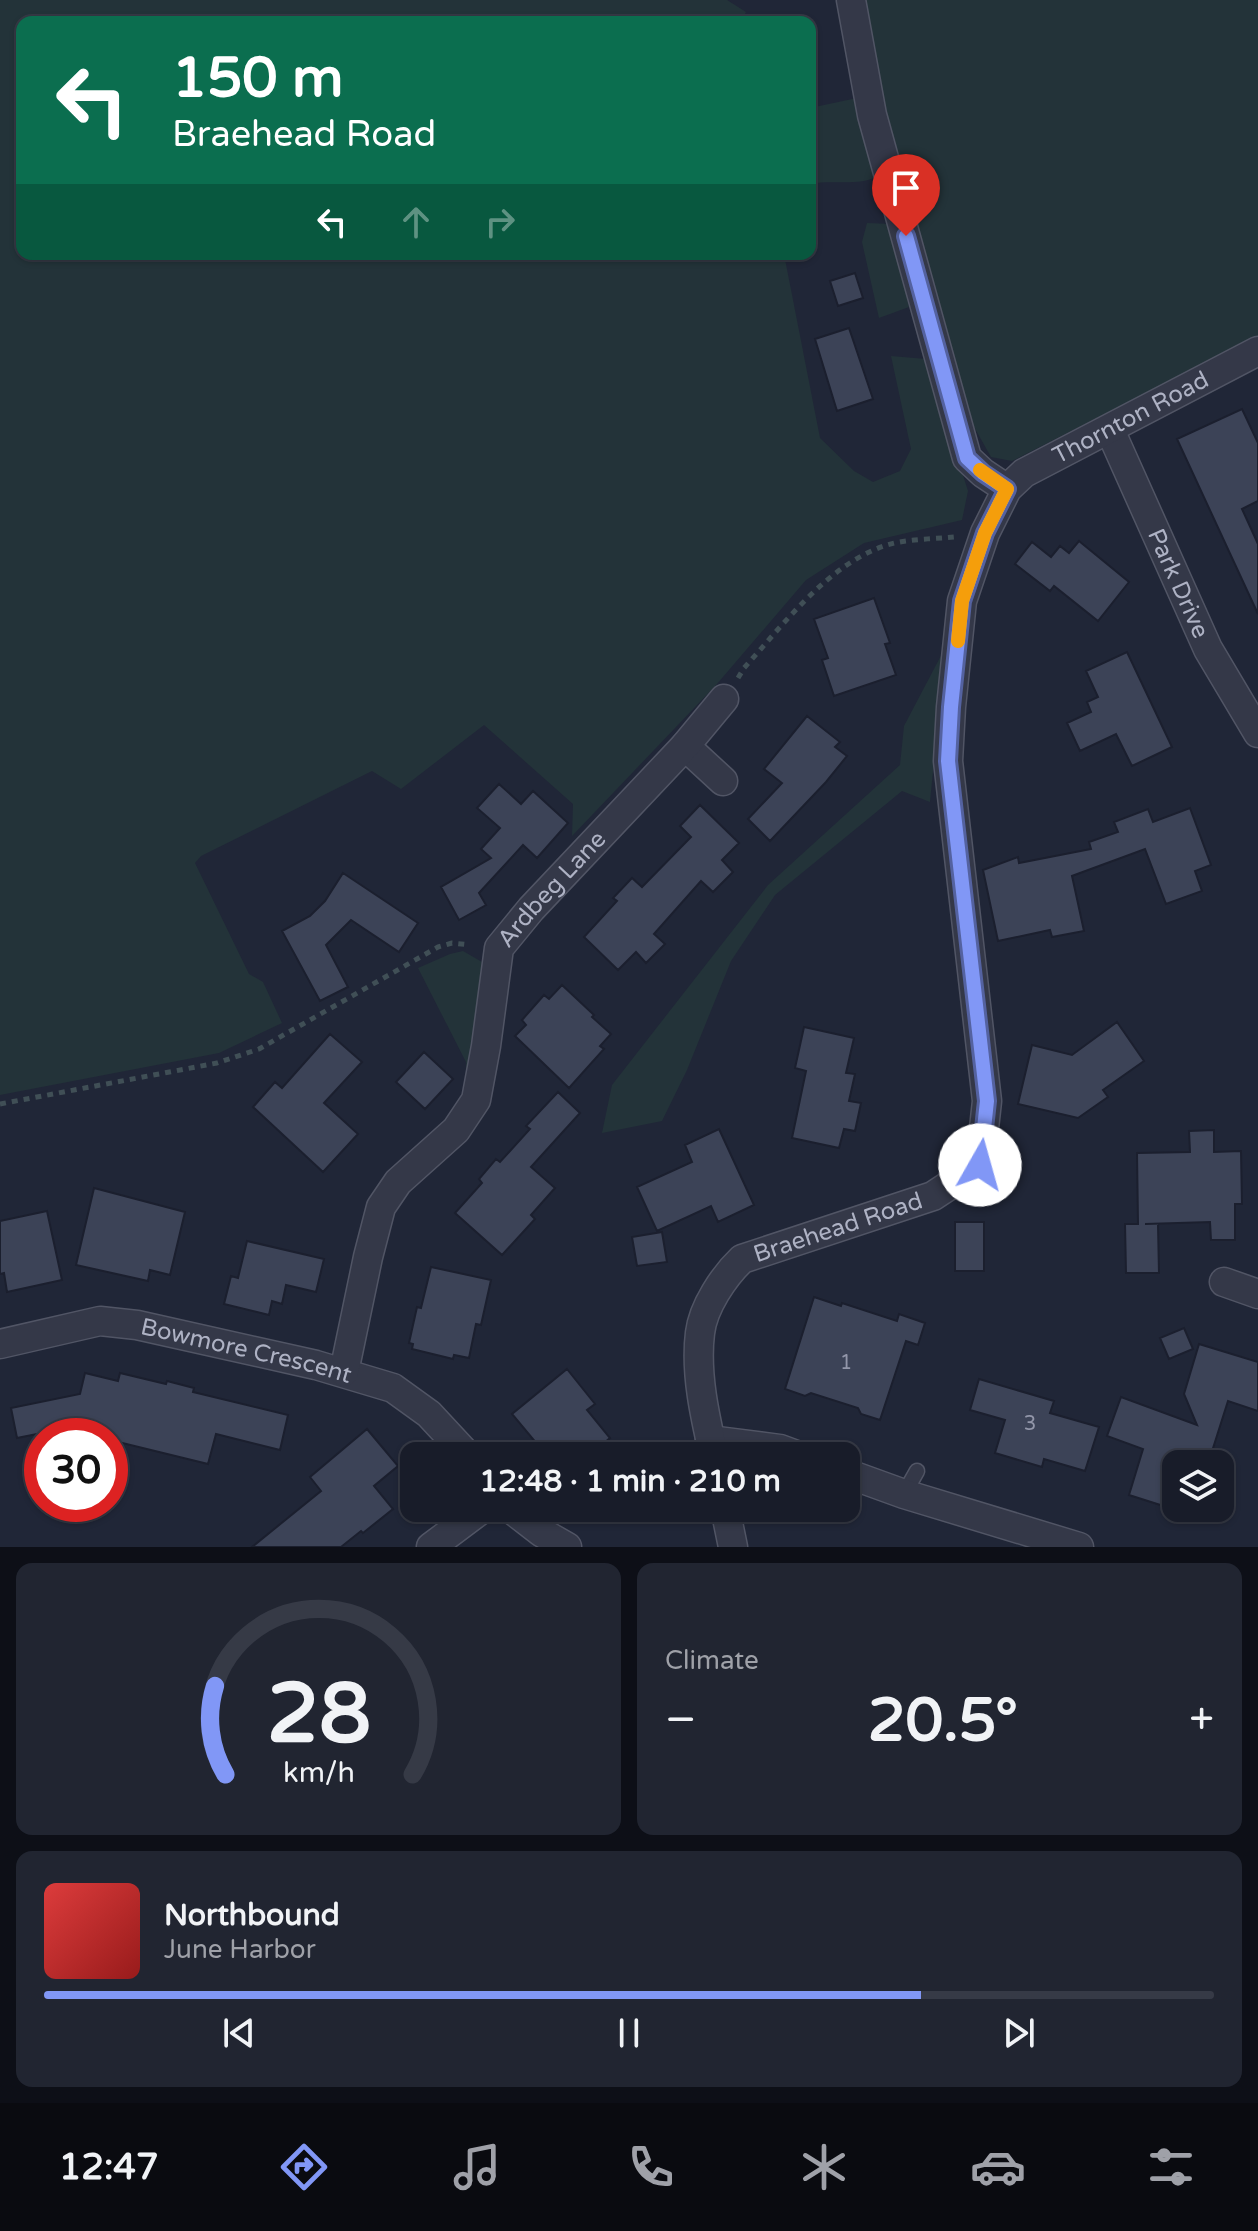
<!DOCTYPE html>
<html lang="en">
<head>
<meta charset="utf-8">
<style>
  body { margin:0; font-family:"Varela Round",sans-serif; background:#212531; color:#f1f3f6; height:100vh; display:flex; flex-direction:column; font-size:30px; white-space:nowrap }
  * { box-sizing:border-box; margin:0 }
  p { font-size:26px; color:#9fa1a8 }
  .icon { flex:none; width:44px; height:44px; fill:none; stroke:currentColor; stroke-width:2; stroke-linecap:round; stroke-linejoin:round }
  .map { position:relative; height:1547px; overflow:hidden }
  .sheet { display:flex; flex-direction:column; gap:16px; padding:16px; background:#0d0f17; flex:1 }
  .sheet>* { flex:none }
  .guide { position:absolute; left:16px; top:16px; width:800px; height:244px; border-radius:16px; box-shadow:0 2px 6px #0004,0 0 0 2px #363a46; background:#0b6e4f; color:#fff; overflow:hidden }
  .controls { position:absolute; left:1162px; top:1450px; display:grid; gap:16px }
  .controls a { display:grid; place-items:center; width:72px; height:72px; border-radius:16px; background:#181c29; box-shadow:0 2px 6px #0004,0 0 0 2px #363a46; font-size:40px }
  .speed { position:absolute; left:24px; top:1418px; display:flex; gap:16px; font-size:40px; font-weight:700; text-align:center }
  .speed>* { display:grid; place-content:center; width:104px; height:104px; border-radius:50%; background:#181c29; box-shadow:0 2px 6px #0004,0 0 0 2px #363a46; line-height:1 }
  .speed .limit { border:12px solid #d22; background:#fff; color:#111 }
  .pin { position:absolute; display:grid; place-items:center; width:68px; height:68px; color:#fff; margin:-82px -34px; border-radius:50% 50% 50% 0; rotate:-45deg; box-shadow:0 0 8px #0007 }
  .pin .icon { rotate:45deg }
  .me { position:absolute; width:88px; margin:-44px; rotate:7deg; stroke-linejoin:round; filter:drop-shadow(0 0 6px #0008) }
  .turn { display:flex; align-items:center; gap:28px; height:168px; padding:0 24px; font-size:36px }
  .turn .icon { width:104px; height:104px; stroke-width:2.5 }
  .turn b { display:block; font-size:56px; line-height:68px }
  .lanes { display:flex; align-items:center; height:76px; padding:0 24px; background:#0003; justify-content:center; gap:40px; direction:ltr }
  .lanes .off { opacity:.35 }
  .big { font-size:60px; font-weight:700; line-height:1.1 }
  .sheet .tile { flex:1; display:flex; flex-direction:column; justify-content:center; gap:12px; min-width:0; padding:0 28px; border-radius:16px; background:#212531 }
  .sheet .dial { align-items:center; gap:0 }
  .dial svg { height:208px; overflow:visible; fill:none; stroke:#363a46; stroke-width:7; stroke-linecap:round; text-anchor:middle }
  .dial text { fill:#f1f3f6; stroke:none }
  .song { display:flex; align-items:center; gap:24px }
  .cover { width:96px; height:96px; border-radius:12px; background:linear-gradient(135deg,hsl(0 70% 55%),hsl(0 70% 35%)) }
  .played { height:8px; border-radius:4px; background:linear-gradient(90deg,#8197f6 75%,#363a46 75%) }
  .keys { display:flex; justify-content:space-around; direction:ltr }
  .heat { display:flex; justify-content:space-between; align-items:center; font-size:44px; direction:ltr }
  .sheet .tiles { flex:1; display:grid; gap:16px; grid-template-columns:1fr 1fr }
  .tile:last-child { grid-column:span 2 }
  .trip { position:absolute; left:400px; top:1442px; width:460px; height:80px; border-radius:16px; background:#181c29; box-shadow:0 2px 6px #0004,0 0 0 2px #363a46; font-weight:700; line-height:80px; text-align:center }
  .tabs { display:flex; height:128px; justify-content:space-around; align-items:center; background:#0a0b10; color:#9fa1a8 }
  .tabs .icon { width:56px; height:56px }
  .tabs .current { color:#8197f6 }
  .tabs b { font-size:36px; color:#f1f3f6 }
  .map>svg:first-child { display:block }
</style>
</head>
<body>
<div class="map">
<svg width="1258" height="1547" viewBox="0 0 1258 1547">
  <rect width="100%" height="100%" fill="#202637"/>
  <!-- green -->
  <path fill="#233339" d="M0 0H727L746 12 741 22H22V254H784L820 438 854 471 873 482 900 471 911 449 891 356 926 359 968 491 962 520 864 543 806 580 717 684 572 836 573 804 484 725 401 789 372 771 201 856 195 863 249 974 263 982 282 1023 219 1053 0 1095Z
    M861 0H1258V336L1012 461 991 457 969 418 894 170Z
    M857 98 878 176C858 187 832 179 810 184V108Z
    M867 223 891 224 909 307 879 318 862 242Z
    M945 648 930 802 902 791 775 895 731 961 687 1070 662 1121 602 1133 612 1085 768 885 900 765 904 726Z
    M463 951 482 962 466 1090V1062L418 968 450 954Z"/>
  <!-- building -->
  <path fill="#3c4357" stroke="#1b1f2e" stroke-width="2" d="M855 273 863 298 838 306 830 281Z
    M849 328 873 399 837 411 815 339Z
    M1242 409 1258 443V501L1242 509 1258 544V614L1177 439Z
    M1079 541 1129 582 1098 621 1054 586 1050 591 1015 564 1032 542 1051 557 1060 546 1069 553Z
    M874 598 890 643 885 644 896 675 834 696 822 660 828 658 814 619Z
    M1127 652 1172 747 1132 766 1116 734 1080 751 1067 723 1091 712 1087 702 1098 697 1086 671Z
    M807 716 840 742 835 747 847 756 826 782 770 841 748 819 782 783 764 769Z
    M499 784 521 804 533 791 568 823 537 858 523 845 479 893 486 905 459 920 441 887 491 858 481 849 500 828 477 808Z
    M700 805 739 843 722 860 733 872 713 892 701 881 654 934 665 944 646 963 636 952 618 970 584 937 617 901 613 898 632 878 642 887 691 837 680 826Z
    M1190 808 1211 865 1195 871 1202 891 1166 904 1145 849 1072 876 1084 931 1052 937 1050 930 998 941 983 870 1018 857 1019 863 1091 849 1089 842 1118 832 1114 822 1148 809 1153 822Z
    M343 873 418 923 399 952 351 920 326 945 348 987 320 1001 282 931 310 916 325 901Z
    M562 985 594 1015 592 1017 611 1034 600 1046 604 1049 569 1088 515 1036 526 1025 522 1020 544 995 549 999Z
    M1117 1022 1144 1061 1103 1090 1108 1097 1078 1118 1018 1104 1032 1045 1072 1055Z
    M804 1027 854 1038 846 1073 855 1074 849 1101 861 1103 855 1131 844 1129 839 1148 792 1138 806 1071 795 1068Z
    M330 1034 362 1062 324 1103 358 1134 323 1172 253 1107 275 1082 282 1088Z
    M424 1052 453 1079 425 1109 396 1082Z
    M558 1092 580 1113 531 1167 555 1188 531 1215 535 1219 502 1255 455 1213 482 1183 479 1179 496 1159 500 1162 530 1129 526 1126Z
    M719 1129 754 1205 718 1222 711 1206 657 1231 637 1187 692 1162 685 1145Z
    M1214 1130V1152L1241 1151 1242 1204H1235V1240H1211L1210 1222 1145 1224H1158L1159 1273H1126L1125 1224H1138L1137 1153 1190 1152 1189 1131Z
    M94 1188 185 1212 170 1275 150 1270 148 1281 76 1265Z
    M47 1211 62 1280 7 1292 4 1273 0 1274V1221Z
    M955 1222H984V1271H955Z
    M662 1232 667 1262 637 1266 632 1237Z
    M247 1241 324 1259 316 1292 286 1285 282 1304 272 1301 269 1315 224 1304 231 1276 238 1278Z
    M431 1267 491 1280 481 1325 476 1324 469 1358 454 1355 453 1359 412 1349 413 1344 409 1343 417 1307 421 1308Z
    M814 1297 841 1306 842 1303 897 1321 899 1314 925 1323 918 1345 906 1341 880 1420 861 1414 858 1408 811 1393 805 1396 785 1389Z
    M1184 1328 1193 1349 1169 1359 1160 1338Z
    M1199 1344 1258 1362V1411L1228 1401 1208 1464H1176V1508H1200L1198 1517 1129 1495 1143 1449 1107 1436 1121 1397 1197 1425 1184 1394Z
    M567 1369 595 1404 587 1410 610 1438 588 1456H547L512 1414Z
    M85 1373 118 1381 120 1373 166 1384 167 1381 194 1388 193 1392 288 1415 280 1450 216 1434 208 1464 110 1440V1436H70L72 1427 17 1438 11 1408 80 1394Z
    M979 1379 1054 1401 1050 1413 1099 1427 1085 1471 1044 1459 1042 1467 995 1453 1005 1420 970 1410Z
    M367 1429 398 1466 374 1486 393 1509 363 1533 361 1531 341 1547H252L321 1491 310 1477Z"/>
  <g fill="none" stroke-linecap="round" stroke-linejoin="round">
    <!-- service casing -->
    <g stroke="#515565" stroke-width="17">
      <path id="service" d="M904 1494 917 1471"/>
    </g>
    <!-- minor casing -->
    <g stroke="#515565" stroke-width="31">
      <g id="minor">
        <path d="M851 0 872 115 967 458 983 473 1007 489"/>
        <path id="s1" d="M1110 430 1208 649 1258 733"/>
        <path d="M685 746 723 781"/>
        <path d="M1224 1282 1258 1294"/>
        <path id="s2" d="M0 1344 100 1321 137 1325 316 1365 393 1388 429 1414 468 1456"/>
        <path id="s3" d="M344 1372 368 1257 381 1207 398 1182 456 1130 476 1100 486 1046 499 948 531 909 685 746 724 699"/>
        <path d="M710 1440 780 1449 799 1456"/>
        <path id="s4" d="M714 1456C705 1417 695 1373 700 1333 703 1307 724 1276 742 1259L933 1196 980 1165 987 1101 948 761 951 707 962 601 985 533 1007 489 1024 473 1258 351"/>
        <path d="M846 1473 904 1494 1079 1547"/>
        <path d="M510 1508 541 1532 567 1547"/>
        <path d="M725 1508 733 1547"/>
        <path d="M431 1547 483 1508"/>
      </g>
    </g>
    <!-- path -->
    <path stroke="#404f56" stroke-width="5" stroke-dasharray="6 6" stroke-linecap="butt" d="M738 678 744 668C783 625 829 563 887 545 907 539 932 539 954 537
      M0 1104 217 1063 259 1049 438 947 452 943 470 945"/>
    <!-- service -->
    <use href="#service" stroke="#343848" stroke-width="14"/>
    <!-- minor -->
    <use href="#minor" stroke="#343848" stroke-width="28"/>
  </g>
  <g fill="none" stroke-linecap="round" stroke-linejoin="round">
    <!-- route casing -->
    <g stroke="#5462a0" stroke-width="20">
      <path id="route" d="M906 236 967 458 983 473 1007 489 985 533 962 601 951 707 948 761 987 1101 980 1165"/>
    </g>
    <!-- route -->
    <use href="#route" stroke="#8197f6" stroke-width="14"/>
    <!-- slow -->
    <path stroke="#f59e0b" stroke-width="14" d="M958 641 962 601 985 533 1007 489 980 470"/>
  </g>
  <g text-anchor="middle" stroke-width="8" stroke-linejoin="round" paint-order="stroke">
    <!-- number labels -->
    <g font-size="20" fill="#9296a9">
      <text x="846" y="1369">1</text>
      <text x="1030" y="1430">3</text>
    </g>
    <!-- street labels -->
    <g font-size="24" fill="#aeb2c4" stroke="#191d2c">
      <text dy="8" stroke="none"><textPath href="#s4" startOffset="1300">Thornton Road</textPath></text>
      <text dy="8" stroke="none"><textPath href="#s1" startOffset="168">Park Drive</textPath></text>
      <text dy="8" stroke="none"><textPath href="#s3" startOffset="546">Ardbeg Lane</textPath></text>
      <text dy="8" stroke="none"><textPath href="#s4" startOffset="312">Braehead Road</textPath></text>
      <text dy="8" stroke="none"><textPath href="#s2" startOffset="252">Bowmore Crescent</textPath></text>
    </g>
  </g>
</svg>
<div class="controls">
<a><svg class="icon" aria-label="layers" viewBox="0 0 24 24"><path d="M12 4l9 5-9 5-9-5zM3 14l9 5 9-5"/></svg></a>
</div>
<div class="speed"><div class="limit">30</div></div>
<div class="pin" style="left:906px;top:236px;background:#d93025"><svg class="icon" aria-label="arrive" viewBox="0 0 24 24"><path d="M6 21V4h12l-3 4 3 4H6"/></svg></div>
<svg class="me" style="left:980px;top:1165px" viewBox="-20 -20 40 40"><circle r="19" fill="#fff"/><path d="M0-13L10 11 0 6-10 11z" fill="#8197f6"/></svg>
<div class="trip">12:48 · 1 min · 210 m</div>
<div class="guide">
<div class="turn"><svg class="icon" aria-label="left" viewBox="0 0 24 24"><path d="M17 20v-9H6M10 6l-5 5 5 5"/></svg><div><b>150 m</b>Braehead Road</div></div>
<div class="lanes"><svg class="icon" aria-label="left" viewBox="0 0 24 24"><path d="M17 20v-9H6M10 6l-5 5 5 5"/></svg><svg class="icon off" aria-label="ahead" viewBox="0 0 24 24"><path d="M12 20V5M6 11l6-6 6 6"/></svg><svg class="icon off" aria-label="right" viewBox="0 0 24 24"><path d="M7 20v-9h11M14 6l5 5-5 5"/></svg></div>
</div>
</div>
<section class="sheet">
<div class="tiles">
<div class="tile dial"><svg viewBox="0 0 100 80">
<path d="M14 69A42 42 0 1 1 86 69"/>
<path d="M14 69A42 42 0 0 1 10 35" stroke="#8197f6"/>
<text x="50" y="56" font-size="32" font-weight="700">28</text>
<text x="50" y="72" font-size="11">km/h</text>
</svg></div>
<div class="tile"><p>Climate</p>
<div class="heat"><a>−</a><b class="big">20.5°</b><a>+</a></div>
</div>
<div class="tile">
<div class="song"><i class="cover"></i><div><b>Northbound</b><p>June Harbor</p></div></div>
<div class="played"></div>
<div class="keys"><svg class="icon" aria-label="previous" viewBox="0 0 24 24"><path d="M18 5L8 12l10 7zM5 5v14"/></svg><svg class="icon" aria-label="pause" viewBox="0 0 24 24"><path d="M8 5v14M16 5v14"/></svg><svg class="icon" aria-label="next" viewBox="0 0 24 24"><path d="M6 5l10 7-10 7zM19 5v14"/></svg></div>
</div>
</div>
</section>
<nav class="tabs">
<b>12:47</b>
<svg class="icon current" aria-label="directions" viewBox="0 0 24 24"><path d="M12 3l9 9-9 9-9-9zM9 14v-3h6M13 9l2 2-2 2"/></svg>
<svg class="icon" aria-label="music" viewBox="0 0 24 24"><path d="M9 18V5l10-2v13"/><circle cx="6" cy="18" r="3"/><circle cx="16" cy="16" r="3"/></svg>
<svg class="icon" aria-label="phone" viewBox="0 0 24 24"><path d="M5 4h4l2 5-3 2q2 4 5 5l2-3 5 2v4C11 20 4 13 5 4z"/></svg>
<svg class="icon" aria-label="climate" viewBox="0 0 24 24"><path d="M12 3v18M4 7l16 10M4 17L20 7"/></svg>
<svg class="icon" aria-label="car" viewBox="0 0 24 24"><path d="M5 17H2v-5l4-1 3-4h7l3 4 3 1v5h-3M9 17h6M6 11h13"/><circle cx="7" cy="17" r="2"/><circle cx="17" cy="17" r="2"/></svg>
<svg class="icon" aria-label="filters" viewBox="0 0 24 24"><path d="M4 7h16M4 17h16"/><circle cx="9" cy="7" r="2"/><circle cx="15" cy="17" r="2"/></svg>
</nav>
</body>
</html>
